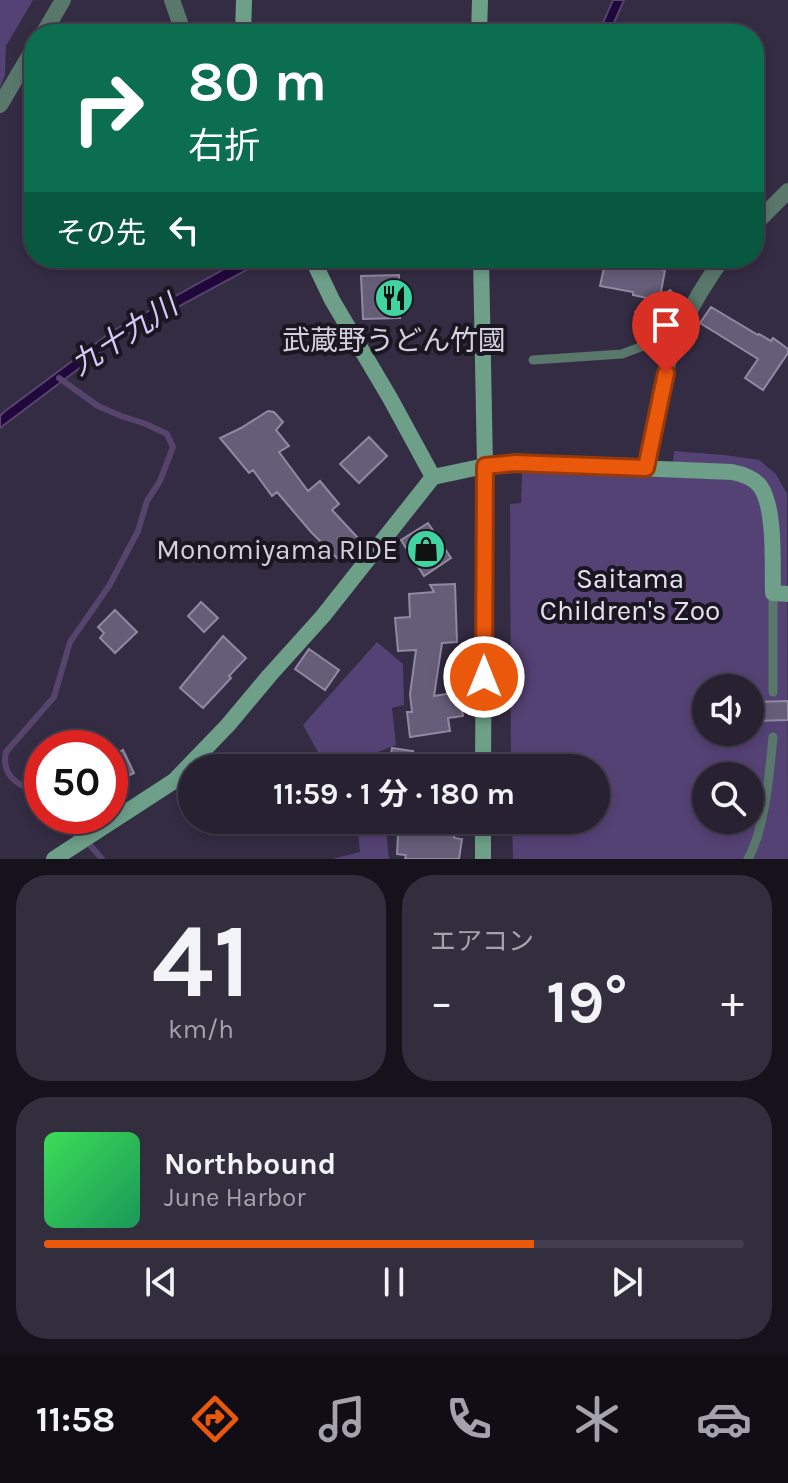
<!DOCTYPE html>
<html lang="ja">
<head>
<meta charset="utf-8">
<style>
  body { margin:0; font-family:Karla,"Noto Sans JP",sans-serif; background:#332e3e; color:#f1f3f6; height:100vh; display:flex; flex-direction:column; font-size:30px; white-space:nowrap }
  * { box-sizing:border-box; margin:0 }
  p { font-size:26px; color:#a4a3ac }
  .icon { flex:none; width:44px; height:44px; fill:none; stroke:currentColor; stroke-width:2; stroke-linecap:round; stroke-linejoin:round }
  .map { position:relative; height:859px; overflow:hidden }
  .drawer { display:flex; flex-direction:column; gap:16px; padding:16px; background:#15121c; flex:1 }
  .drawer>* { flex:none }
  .banner { position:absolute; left:24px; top:24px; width:740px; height:244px; border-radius:32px; box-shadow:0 4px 12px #0003,0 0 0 2px #433e4d; background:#0b6e4f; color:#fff; overflow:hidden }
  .fabs { position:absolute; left:692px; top:674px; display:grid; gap:16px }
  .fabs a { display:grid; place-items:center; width:72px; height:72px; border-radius:50%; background:#272132; box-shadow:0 4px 12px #0003,0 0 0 2px #433e4d; font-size:40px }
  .speed { position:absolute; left:24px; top:730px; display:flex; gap:16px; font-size:40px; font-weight:700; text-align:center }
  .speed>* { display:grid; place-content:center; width:104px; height:104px; border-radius:50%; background:#272132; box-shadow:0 4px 12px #0003,0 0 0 2px #433e4d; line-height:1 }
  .speed .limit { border:12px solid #d22; background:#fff; color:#111 }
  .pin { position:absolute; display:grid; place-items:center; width:68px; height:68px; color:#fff; margin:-82px -34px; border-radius:50% 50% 50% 0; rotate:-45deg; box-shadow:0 0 8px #0007 }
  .pin .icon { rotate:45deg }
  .me { position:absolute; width:88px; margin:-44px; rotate:0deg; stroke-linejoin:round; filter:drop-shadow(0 0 6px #0008) }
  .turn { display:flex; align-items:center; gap:28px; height:168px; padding:0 32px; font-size:36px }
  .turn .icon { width:104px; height:104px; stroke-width:2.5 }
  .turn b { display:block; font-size:56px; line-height:68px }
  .then { display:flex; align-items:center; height:76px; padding:0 32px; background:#0003; gap:16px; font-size:30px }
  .big { font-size:60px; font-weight:700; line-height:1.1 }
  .drawer .tile { flex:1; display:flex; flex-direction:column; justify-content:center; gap:12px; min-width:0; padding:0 28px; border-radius:32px; background:#332e3e }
  .drawer .dial { align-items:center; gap:0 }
  .dial b { font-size:104px; line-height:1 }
  .song { display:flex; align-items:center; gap:24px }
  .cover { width:96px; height:96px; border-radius:12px; background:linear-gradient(135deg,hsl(130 70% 55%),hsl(150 70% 35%)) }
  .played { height:8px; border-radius:4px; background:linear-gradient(90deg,#ea580c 70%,#433e4d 70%) }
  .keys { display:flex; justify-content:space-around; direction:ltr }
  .heat { display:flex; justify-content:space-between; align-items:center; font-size:44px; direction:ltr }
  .drawer .tiles { flex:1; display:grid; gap:16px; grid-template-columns:1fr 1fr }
  .tile:last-child { grid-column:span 2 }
  .trip { position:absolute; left:178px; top:754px; width:432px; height:80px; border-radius:40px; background:#272132; box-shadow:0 4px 12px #0003,0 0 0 2px #433e4d; font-weight:700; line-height:80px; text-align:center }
  .menu { display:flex; height:128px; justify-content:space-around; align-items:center; background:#100d14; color:#a4a3ac }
  .menu .icon { width:56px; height:56px }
  .menu .active { color:#ea580c }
  .menu b { font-size:36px; color:#f1f3f6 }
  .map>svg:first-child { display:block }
</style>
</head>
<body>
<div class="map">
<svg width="788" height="859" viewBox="0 0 788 859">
  <rect width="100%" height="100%" fill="#342c43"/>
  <!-- green -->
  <path fill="#554275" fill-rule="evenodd" d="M0 0H33L6 46 5 75 0 88Z
    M674 451 724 455 759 460 776 474 787 494 788 859H513L512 820H596V768H511L510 504 521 503 522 472 672 474ZM706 688H750V732H706ZM706 776H750V820H706Z
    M377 642 403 664 404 705 392 708 396 745 349 763 352 768H327L303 725Z
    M357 820H385L389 859H332L360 852Z"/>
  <!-- water -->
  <path fill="#20083c" stroke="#56446d" stroke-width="2" d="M613 0H624L609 34H598Z
    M244 258H269L118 339 0 428V416L4 412 111 332Z"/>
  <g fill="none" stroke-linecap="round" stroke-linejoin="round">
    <!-- stream -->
    <path stroke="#56446d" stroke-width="6" d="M42 796C23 786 0 779 6 752L54 697 70 642 109 586 138 531 147 501 160 481 173 447 167 434 146 424 121 416 98 406 59 378
      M65 816 102 859"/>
  </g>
  <!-- building -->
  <path fill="#665e78" stroke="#9188a3" stroke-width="2" d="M606 258H627L626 262 665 270 660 297 670 290 672 292 644 326 635 312 655 300 633 295V292L600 286Z
    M399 275 400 318 363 319 361 276Z
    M711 307 758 335 759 334 771 341 773 338 788 349V353L763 390 745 378 758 359 700 323Z
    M268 411 274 412 283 422 276 430 289 446 279 452 308 491 320 481 339 504 332 510 358 538 337 558 311 532 277 492 272 496 253 470 249 473 220 438 241 428Z
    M369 437 387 456 359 483 340 464Z
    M428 523 451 558 424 576 401 540Z
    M455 584 457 642 442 643 434 696 459 692 463 716 448 718 450 731 410 737 407 712H412L410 694 416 650 398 651 395 618 410 617 409 594 434 592 430 585Z
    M201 602 218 618 204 632 188 616Z
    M115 610 137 632 115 653 100 638 104 633 98 627Z
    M223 636 246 658 229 676 231 678 203 708 180 688Z
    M309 649 339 670 325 690 295 669Z
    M788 701V720L758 721 757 702Z
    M392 748 413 751 411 768H389Z
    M123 750 134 773 110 785V757Z
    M388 820H402V823L428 826V828L455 832 454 838 462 839 459 859H405L406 855 397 854 398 835 388 834Z"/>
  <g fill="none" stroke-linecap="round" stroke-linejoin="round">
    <!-- lane -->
    <path stroke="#59776a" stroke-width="9" d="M533 360 622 354 680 332
      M773 692V593
      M748 859C766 825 769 775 773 737"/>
    <!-- street -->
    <path stroke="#59776a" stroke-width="16" d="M172 0 184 34
      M43 34 63 0
      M0 105 34 48
      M754 225 788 191
      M646 468C654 429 659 388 672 351 684 317 702 287 723 258"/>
    <!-- secondary -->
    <path stroke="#6d9f89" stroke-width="16" d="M243 34 244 0
      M479 34 480 0
      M312 258 332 300 390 398 433 477
      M481 258 485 466 483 768
      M54 859 174 781 228 725 269 676 323 616 433 477 485 466 515 463 732 472C742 474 753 477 760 486 776 508 772 566 773 593L788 594
      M483 859V820"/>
  </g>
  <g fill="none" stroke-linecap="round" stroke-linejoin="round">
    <!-- route casing -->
    <g stroke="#983908" stroke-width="20">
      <path id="route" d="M484 677 485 466 515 463 646 468 666 373"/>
    </g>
    <!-- route -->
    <use href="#route" stroke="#ea580c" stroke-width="14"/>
  </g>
  <!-- icons -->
  <defs>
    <g id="restaurant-disc" transform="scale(2)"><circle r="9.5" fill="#41d4a1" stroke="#1a1721"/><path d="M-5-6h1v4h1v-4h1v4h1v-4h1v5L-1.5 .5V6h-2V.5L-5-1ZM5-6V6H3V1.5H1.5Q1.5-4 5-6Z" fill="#111"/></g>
    <g id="shop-disc" transform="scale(2)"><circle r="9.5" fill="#41d4a1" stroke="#1a1721"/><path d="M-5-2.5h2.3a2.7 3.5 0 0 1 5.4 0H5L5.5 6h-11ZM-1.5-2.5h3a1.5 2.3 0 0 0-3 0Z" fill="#111"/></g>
  </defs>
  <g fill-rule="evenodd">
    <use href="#restaurant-disc" x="394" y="298"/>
    <use href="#shop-disc" x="426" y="549"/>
  </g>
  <g text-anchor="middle" stroke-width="8" stroke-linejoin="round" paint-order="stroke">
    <!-- poi labels -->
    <g font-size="28" fill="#d4cfde" stroke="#1a1721">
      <text x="394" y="350">武蔵野うどん竹國</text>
      <text x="398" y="559" text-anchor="end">Monomiyama RIDE</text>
    </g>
    <!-- park labels -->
    <g font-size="28" fill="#e5e0f1" stroke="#1a1721">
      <text x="630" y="588">Saitama<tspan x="630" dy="32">Children's Zoo</tspan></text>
    </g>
    <!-- water labels -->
    <g font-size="30" font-style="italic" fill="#d7c6fa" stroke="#1a1721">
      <text transform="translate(124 335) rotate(-33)" y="10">九十九川</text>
    </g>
  </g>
</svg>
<div class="fabs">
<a><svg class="icon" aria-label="sound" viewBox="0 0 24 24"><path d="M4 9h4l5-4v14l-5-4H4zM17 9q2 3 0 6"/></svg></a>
<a><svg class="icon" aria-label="search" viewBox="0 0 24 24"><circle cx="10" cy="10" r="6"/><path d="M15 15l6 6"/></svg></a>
</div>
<div class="speed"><div class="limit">50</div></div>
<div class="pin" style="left:666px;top:373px;background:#d93025"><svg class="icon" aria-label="arrive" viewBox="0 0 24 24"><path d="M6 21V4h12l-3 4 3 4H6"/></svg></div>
<svg class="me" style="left:484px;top:677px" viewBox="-20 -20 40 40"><circle r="17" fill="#ea580c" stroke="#fff" stroke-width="3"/><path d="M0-11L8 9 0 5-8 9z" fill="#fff"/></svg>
<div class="trip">11:59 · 1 分 · 180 m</div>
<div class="banner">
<div class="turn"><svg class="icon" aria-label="right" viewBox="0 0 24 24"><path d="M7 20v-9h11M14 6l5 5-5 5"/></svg><div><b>80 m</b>右折</div></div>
<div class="then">その先<svg class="icon" aria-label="left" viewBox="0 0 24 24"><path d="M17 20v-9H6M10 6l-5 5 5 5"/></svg></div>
</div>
</div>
<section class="drawer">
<div class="tiles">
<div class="tile dial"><b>41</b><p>km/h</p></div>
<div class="tile"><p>エアコン</p>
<div class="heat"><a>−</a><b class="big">19°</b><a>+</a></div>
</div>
<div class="tile">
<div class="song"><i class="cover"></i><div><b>Northbound</b><p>June Harbor</p></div></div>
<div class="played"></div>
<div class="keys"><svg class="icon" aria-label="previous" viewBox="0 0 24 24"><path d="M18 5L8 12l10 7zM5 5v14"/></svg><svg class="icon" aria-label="pause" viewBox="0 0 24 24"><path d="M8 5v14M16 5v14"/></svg><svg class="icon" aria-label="next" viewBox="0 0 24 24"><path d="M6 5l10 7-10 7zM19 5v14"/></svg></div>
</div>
</div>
</section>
<nav class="menu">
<b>11:58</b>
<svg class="icon active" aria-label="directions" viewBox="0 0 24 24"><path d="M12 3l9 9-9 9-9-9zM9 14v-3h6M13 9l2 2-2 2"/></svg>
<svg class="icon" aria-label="music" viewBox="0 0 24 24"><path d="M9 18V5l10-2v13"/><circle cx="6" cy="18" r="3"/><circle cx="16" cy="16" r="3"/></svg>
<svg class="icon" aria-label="phone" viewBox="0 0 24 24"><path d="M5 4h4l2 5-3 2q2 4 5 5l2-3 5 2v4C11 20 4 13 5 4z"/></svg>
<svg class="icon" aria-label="climate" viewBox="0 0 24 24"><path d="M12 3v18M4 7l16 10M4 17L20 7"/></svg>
<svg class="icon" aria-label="car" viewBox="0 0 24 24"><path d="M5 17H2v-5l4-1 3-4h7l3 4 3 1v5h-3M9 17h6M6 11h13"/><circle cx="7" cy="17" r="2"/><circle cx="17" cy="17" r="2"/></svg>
</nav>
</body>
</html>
